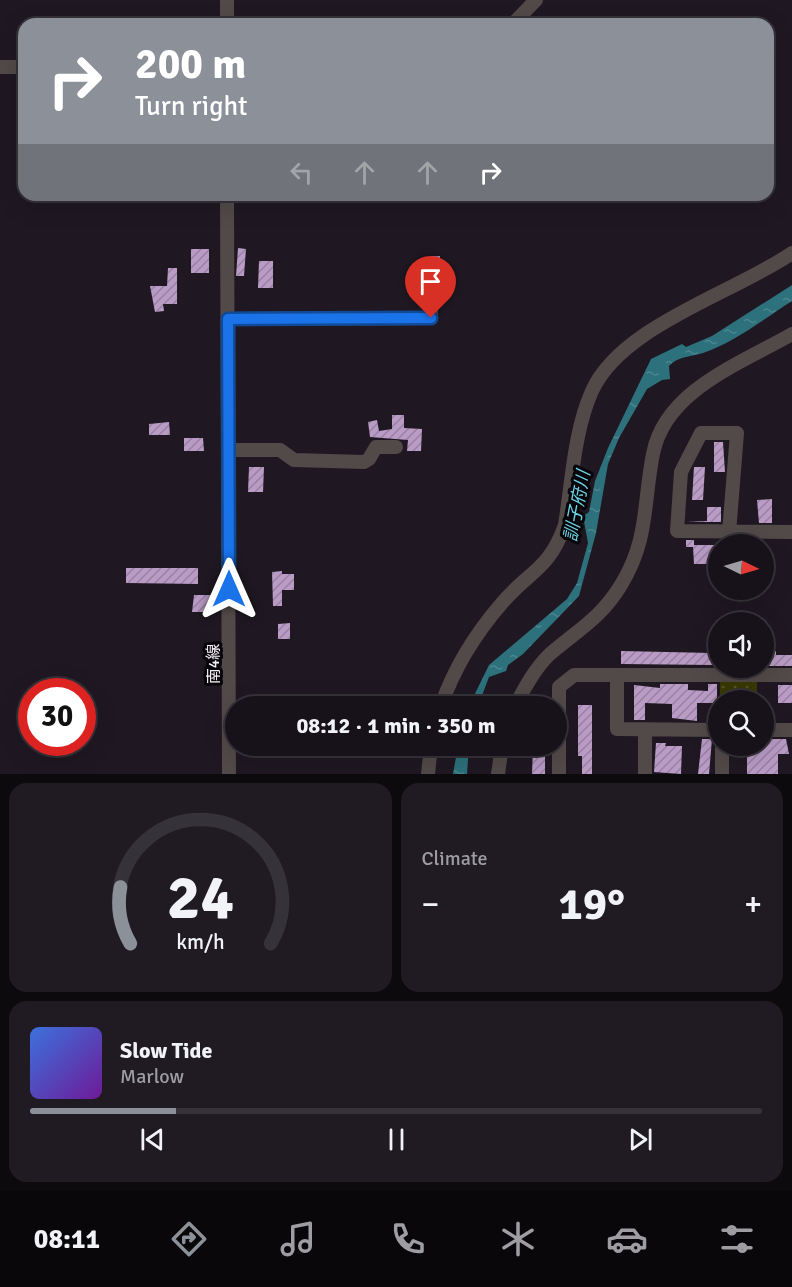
<!DOCTYPE html>
<html lang="en">
<head>
<meta charset="utf-8">
<style>
  body { margin:0; font-family:Signika,"Noto Sans JP",sans-serif; background:#201b23; color:#f1f3f6; height:100vh; display:flex; flex-direction:column; font-size:22px; white-space:nowrap }
  * { box-sizing:border-box; margin:0 }
  p { font-size:20px; color:#9e9ea2 }
  .icon { flex:none; width:33px; height:33px; fill:none; stroke:currentColor; stroke-width:2; stroke-linecap:round; stroke-linejoin:round }
  .map { position:relative; height:774px; overflow:hidden }
  .drawer { display:flex; flex-direction:column; gap:9px; padding:9px; background:#0d0a0e; flex:1 }
  .drawer>* { flex:none }
  .top-card { position:absolute; left:18px; top:18px; width:756px; height:183px; border-radius:18px; box-shadow:0 6px 24px #0002,0 0 0 2px #363239; background:#8c9099; color:#fff; overflow:hidden }
  .needle { width:39px; rotate:95deg }
  .controls { position:absolute; left:708px; top:534px; display:grid; gap:12px }
  .controls a { display:grid; place-items:center; width:66px; height:66px; border-radius:50%; background:#17121a; box-shadow:0 6px 24px #0002,0 0 0 2px #363239; font-size:30px }
  .speed { position:absolute; left:18px; top:678px; display:flex; gap:12px; font-size:30px; font-weight:700; text-align:center }
  .speed>* { display:grid; place-content:center; width:78px; height:78px; border-radius:50%; background:#17121a; box-shadow:0 6px 24px #0002,0 0 0 2px #363239; line-height:1 }
  .speed .limit { border:9px solid #d22; background:#fff; color:#111 }
  .pin { position:absolute; display:grid; place-items:center; width:51px; height:51px; color:#fff; margin:-62px -26px; border-radius:50% 50% 50% 0; rotate:-45deg; box-shadow:0 0 6px #0007 }
  .pin .icon { rotate:45deg }
  .me { position:absolute; width:66px; margin:-33px; rotate:0deg; stroke-linejoin:round; filter:drop-shadow(0 0 4px #0008) }
  .turn { display:flex; align-items:center; gap:21px; height:126px; padding:0 18px; font-size:27px }
  .turn .icon { width:78px; height:78px; stroke-width:2.5 }
  .turn b { display:block; font-size:42px; line-height:51px }
  .lanes { display:flex; align-items:center; height:57px; padding:0 18px; background:#0003; justify-content:center; gap:30px; direction:ltr }
  .lanes .off { opacity:.35 }
  .big { font-size:45px; font-weight:800; line-height:1.1 }
  .drawer .card { flex:1; display:flex; flex-direction:column; justify-content:center; gap:9px; min-width:0; padding:0 21px; border-radius:18px; background:#201b23 }
  .drawer .dial { align-items:center; gap:0 }
  .dial svg { height:156px; overflow:visible; fill:none; stroke:#363239; stroke-width:7; stroke-linecap:round; text-anchor:middle }
  .dial text { fill:#f1f3f6; stroke:none }
  .song { display:flex; align-items:center; gap:18px }
  .cover { width:72px; height:72px; border-radius:9px; background:linear-gradient(135deg,hsl(220 70% 55%),hsl(280 70% 35%)) }
  .played { height:6px; border-radius:3px; background:linear-gradient(90deg,#8c9099 20%,#363239 20%) }
  .keys { display:flex; justify-content:space-around; direction:ltr }
  .heat { display:flex; justify-content:space-between; align-items:center; font-size:33px; direction:ltr }
  .drawer .tiles { flex:1; display:grid; gap:9px; grid-template-columns:1fr 1fr }
  .card:last-child { grid-column:span 2 }
  .trip { position:absolute; left:225px; top:696px; width:342px; height:60px; border-radius:30px; background:#17121a; box-shadow:0 6px 24px #0002,0 0 0 2px #363239; font-weight:800; line-height:60px; text-align:center }
  .tabs { display:flex; height:96px; justify-content:space-around; align-items:center; background:#09070a; color:#9e9ea2 }
  .tabs .icon { width:42px; height:42px }
  .tabs .active { color:#8c9099 }
  .tabs b { font-size:27px; color:#f1f3f6 }
  .map>svg:first-child { display:block }
</style>
</head>
<body>
<div class="map">
<svg width="792" height="774" viewBox="0 0 792 774">
  <defs>
    <pattern id="park-dots" width="8" height="8" patternUnits="userSpaceOnUse" patternTransform="scale(1.5)"><rect width="8" height="8" fill="#3a3a05"/><path d="M2 2h.1M6 6h.1" fill="none" stroke="#57572a" stroke-width="1.8" stroke-linecap="round"/></pattern>
    <pattern id="water-ripples" width="26" height="14" patternUnits="userSpaceOnUse" patternTransform="scale(1.5)"><rect width="26" height="14" fill="#2c717c"/><path d="M2 4q2-2 4 0t4 0M15 11q2-2 4 0t4 0" fill="none" stroke="#4b868f"/></pattern>
    <pattern id="building-hatch" width="6" height="6" patternUnits="userSpaceOnUse" patternTransform="scale(1.5)"><rect width="6" height="6" fill="#b99bc6"/><path d="M-1 1l2-2M0 6l6-6M5 7l2-2" fill="none" stroke="#9882a1"/></pattern>
  </defs>
  <rect width="100%" height="100%" fill="#1f1822"/>
  <!-- park -->
  <path fill="url(#park-dots)" d="M720 680H757V700H720Z"/>
  <!-- water -->
  <path fill="url(#water-ripples)" d="M792 285V301C764 319 735 342 703 353 691 357 678 356 669 366L670 379 662 380 647 389 619 438 608 464 596 533 579 596 523 654 508 665 506 671 489 677 478 706H469L489 665 567 599 577 583 588 543 583 516 589 512 595 481 608 448 651 359 682 344 686 347 712 336Z
    M458 746H469L467 774H453Z"/>
  <!-- building -->
  <path fill="url(#building-hatch)" d="M238 248 246 249 244 276H236Z
    M191 249H209V273H191Z
    M430 256H440V275H430Z
    M259 261H273V288H258Z
    M168 268H177V304H163L164 311 155 312 150 286H167Z
    M392 415H404V428L422 429 421 451H407L408 440 370 437 368 422 377 420 379 431 392 429Z
    M169 422 170 435H149V424Z
    M184 438H203L204 451H184Z
    M714 442H723L725 472H714Z
    M249 467H264L263 492H248Z
    M694 467H705L703 500H692Z
    M772 499V523H759L757 500Z
    M707 507H721V522H687L707 521Z
    M686 540H694V545H714V550L718 551V564H694L693 547H686Z
    M126 568H198V584L126 583Z
    M282 571V574H294V590H282V606H273L272 572Z
    M194 595H214V612H192Z
    M290 623V639H278V624Z
    M621 651 712 653V665L621 664Z
    M764 651H776V655H792V666H764Z
    M660 684H688V690L708 691V684H717V703H697V721L672 718V704L645 703V720H634V685L660 688Z
    M778 685H792V703H778Z
    M578 705H592V774H582V756H578Z
    M702 739H712L709 774H698Z
    M764 739H786L789 754H778V774H747V755H737V746H764Z
    M656 743H666L665 746H682L681 774 654 772Z
    M533 747H545V774H532Z"/>
  <g fill="none" stroke-linecap="round" stroke-linejoin="round">
    <!-- minor -->
    <path stroke="#514a48" stroke-width="14" d="M227 0V24
      M513 24 536 0
      M0 67H24
      M227 195 229 774
      M228 319 431 318 430 284
      M229 450H280L294 460 364 462 369 459 376 447H396
      M729 533 737 433H701L681 472 677 531 792 532
      M617 675V729L718 730
      M441 706C454 668 476 633 502 603 529 571 549 570 565 525 572 482 574 431 592 391 621 326 734 293 792 253
      M515 706C524 689 535 668 550 654 578 630 601 618 621 585 649 539 643 504 653 454 665 390 742 363 792 334
      M764 730H792
      M428 774 431 746
      M498 774 502 746
      M559 774V687L574 675H792
      M645 774V730
      M722 774V746"/>
  </g>
  <g fill="none" stroke-linecap="round" stroke-linejoin="round">
    <!-- route casing -->
    <g stroke="#114b97" stroke-width="15">
      <path id="route" d="M229 589 228 319 431 318"/>
    </g>
    <!-- route -->
    <use href="#route" stroke="#1a73e8" stroke-width="10"/>
  </g>
  <g text-anchor="middle" stroke-width="6" stroke-linejoin="round" paint-order="stroke">
    <!-- street labels -->
    <g font-size="16" fill="#f5f0f7" stroke="#070509">
      <text transform="translate(213 664) rotate(-90)" y="6">南4線</text>
    </g>
    <!-- water labels -->
    <g font-size="18" font-style="italic" fill="#6bd4e7" stroke="#070509">
      <text transform="translate(577 506) rotate(-79)" y="6">訓子府川</text>
    </g>
  </g>
</svg>
<div class="controls">
<a><svg class="needle" viewBox="-14 -14 28 28"><path d="M0-13l5 13h-10z" fill="#e53935"/><path d="M0 13l5-13h-10z" fill="#9e9ea2"/></svg></a>
<a><svg class="icon" aria-label="sound" viewBox="0 0 24 24"><path d="M4 9h4l5-4v14l-5-4H4zM17 9q2 3 0 6"/></svg></a>
<a><svg class="icon" aria-label="search" viewBox="0 0 24 24"><circle cx="10" cy="10" r="6"/><path d="M15 15l6 6"/></svg></a>
</div>
<div class="speed"><div class="limit">30</div></div>
<div class="pin" style="left:431px;top:318px;background:#d93025"><svg class="icon" aria-label="arrive" viewBox="0 0 24 24"><path d="M6 21V4h12l-3 4 3 4H6"/></svg></div>
<svg class="me" style="left:229px;top:589px" viewBox="-20 -20 40 40"><path d="M0-17L14 15 0 8-14 15z" fill="#1a73e8" stroke="#fff" stroke-width="4"/></svg>
<div class="trip">08:12 · 1 min · 350 m</div>
<div class="top-card">
<div class="turn"><svg class="icon" aria-label="right" viewBox="0 0 24 24"><path d="M7 20v-9h11M14 6l5 5-5 5"/></svg><div><b>200 m</b>Turn right</div></div>
<div class="lanes"><svg class="icon off" aria-label="left" viewBox="0 0 24 24"><path d="M17 20v-9H6M10 6l-5 5 5 5"/></svg><svg class="icon off" aria-label="ahead" viewBox="0 0 24 24"><path d="M12 20V5M6 11l6-6 6 6"/></svg><svg class="icon off" aria-label="ahead" viewBox="0 0 24 24"><path d="M12 20V5M6 11l6-6 6 6"/></svg><svg class="icon" aria-label="right" viewBox="0 0 24 24"><path d="M7 20v-9h11M14 6l5 5-5 5"/></svg></div>
</div>
</div>
<section class="drawer">
<div class="tiles">
<div class="card dial"><svg viewBox="0 0 100 80">
<path d="M14 69A42 42 0 1 1 86 69"/>
<path d="M14 69A42 42 0 0 1 9 40" stroke="#8c9099"/>
<text x="50" y="56" font-size="32" font-weight="700">24</text>
<text x="50" y="72" font-size="11">km/h</text>
</svg></div>
<div class="card"><p>Climate</p>
<div class="heat"><a>−</a><b class="big">19°</b><a>+</a></div>
</div>
<div class="card">
<div class="song"><i class="cover"></i><div><b>Slow Tide</b><p>Marlow</p></div></div>
<div class="played"></div>
<div class="keys"><svg class="icon" aria-label="previous" viewBox="0 0 24 24"><path d="M18 5L8 12l10 7zM5 5v14"/></svg><svg class="icon" aria-label="pause" viewBox="0 0 24 24"><path d="M8 5v14M16 5v14"/></svg><svg class="icon" aria-label="next" viewBox="0 0 24 24"><path d="M6 5l10 7-10 7zM19 5v14"/></svg></div>
</div>
</div>
</section>
<nav class="tabs">
<b>08:11</b>
<svg class="icon active" aria-label="directions" viewBox="0 0 24 24"><path d="M12 3l9 9-9 9-9-9zM9 14v-3h6M13 9l2 2-2 2"/></svg>
<svg class="icon" aria-label="music" viewBox="0 0 24 24"><path d="M9 18V5l10-2v13"/><circle cx="6" cy="18" r="3"/><circle cx="16" cy="16" r="3"/></svg>
<svg class="icon" aria-label="phone" viewBox="0 0 24 24"><path d="M5 4h4l2 5-3 2q2 4 5 5l2-3 5 2v4C11 20 4 13 5 4z"/></svg>
<svg class="icon" aria-label="climate" viewBox="0 0 24 24"><path d="M12 3v18M4 7l16 10M4 17L20 7"/></svg>
<svg class="icon" aria-label="car" viewBox="0 0 24 24"><path d="M5 17H2v-5l4-1 3-4h7l3 4 3 1v5h-3M9 17h6M6 11h13"/><circle cx="7" cy="17" r="2"/><circle cx="17" cy="17" r="2"/></svg>
<svg class="icon" aria-label="filters" viewBox="0 0 24 24"><path d="M4 7h16M4 17h16"/><circle cx="9" cy="7" r="2"/><circle cx="15" cy="17" r="2"/></svg>
</nav>
</body>
</html>
